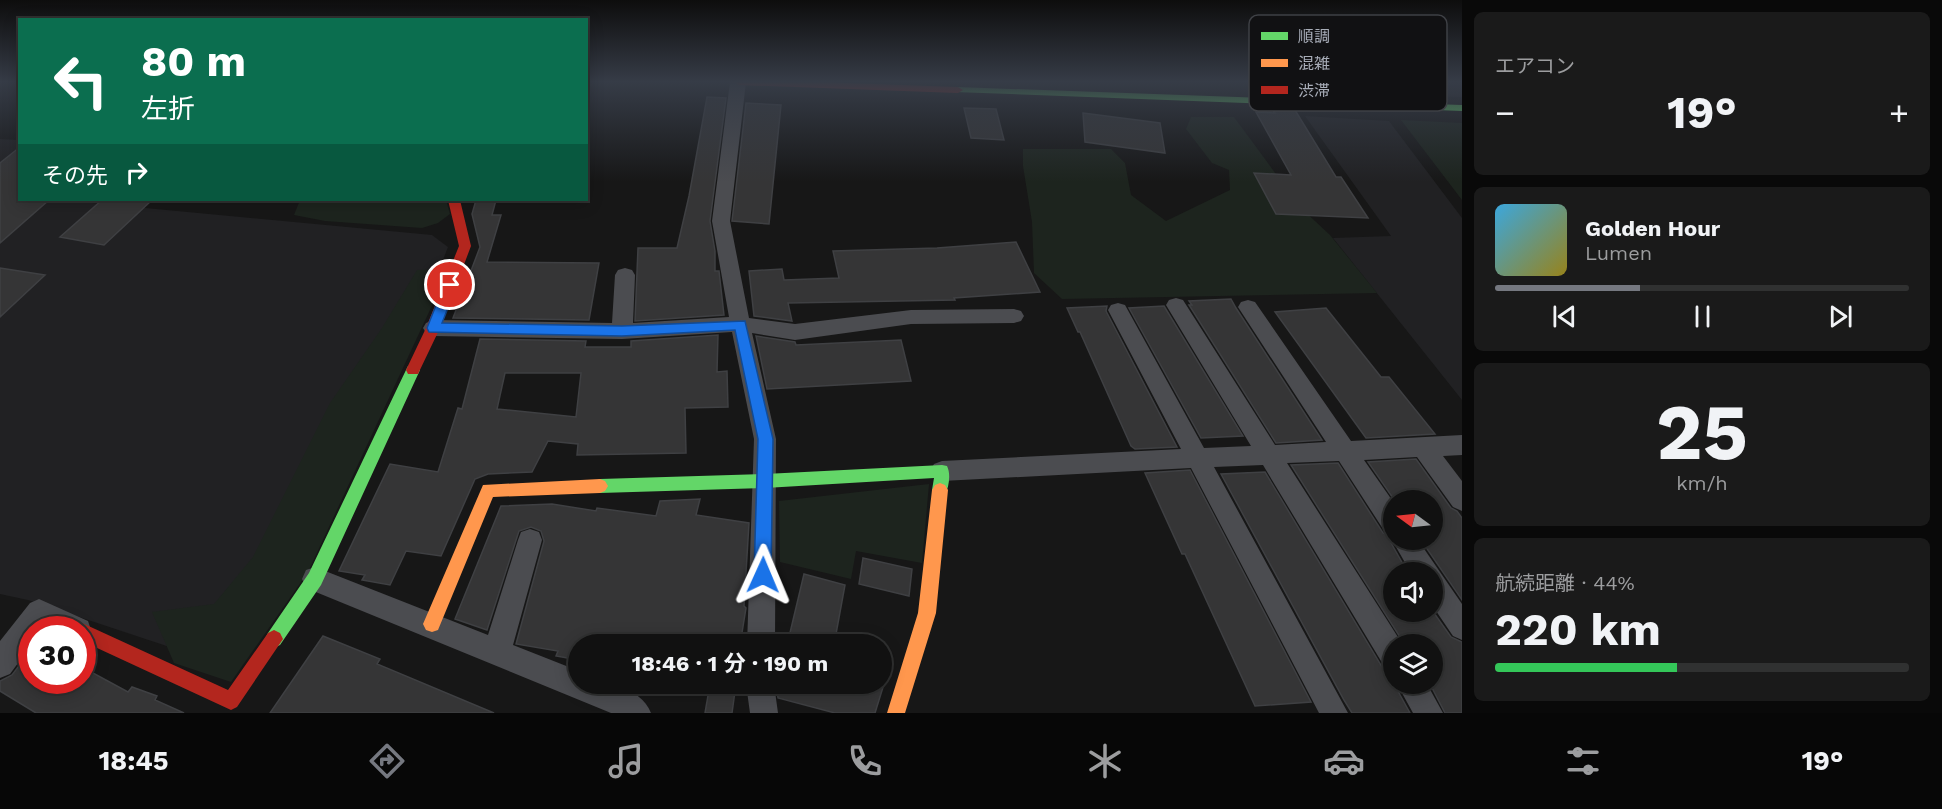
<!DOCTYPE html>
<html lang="ja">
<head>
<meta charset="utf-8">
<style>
  body { margin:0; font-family:"Work Sans","Noto Sans JP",sans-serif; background:#1a1a1a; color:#f1f3f6; height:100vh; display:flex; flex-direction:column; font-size:22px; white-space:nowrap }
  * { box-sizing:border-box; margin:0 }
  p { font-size:20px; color:#9c9d9f }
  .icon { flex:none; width:33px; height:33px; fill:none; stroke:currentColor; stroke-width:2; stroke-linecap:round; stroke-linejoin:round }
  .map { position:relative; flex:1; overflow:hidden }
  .details { display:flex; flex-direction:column; gap:12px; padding:12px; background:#090909; width:480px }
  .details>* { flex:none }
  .hud { position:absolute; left:18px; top:18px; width:570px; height:183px; border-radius:0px; box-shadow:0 3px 15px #0003,0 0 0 2px #303131; background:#0b6e4f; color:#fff; overflow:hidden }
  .needle { width:39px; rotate:285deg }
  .buttons { position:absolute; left:1383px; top:490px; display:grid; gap:12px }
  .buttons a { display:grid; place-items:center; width:60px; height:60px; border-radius:50%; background:#111; box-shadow:0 3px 15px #0003,0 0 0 2px #303131; font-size:30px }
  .speed { position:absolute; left:18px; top:616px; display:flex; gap:12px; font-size:30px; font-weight:700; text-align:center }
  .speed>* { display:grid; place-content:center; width:78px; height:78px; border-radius:50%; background:#111; box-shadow:0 3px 15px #0003,0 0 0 2px #303131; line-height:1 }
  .speed .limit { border:9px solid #d22; background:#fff; color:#111 }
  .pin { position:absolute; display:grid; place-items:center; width:51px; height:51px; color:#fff; margin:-26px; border:3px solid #fff; border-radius:50%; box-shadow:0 2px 6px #0007 }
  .me { position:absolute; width:66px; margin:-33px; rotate:1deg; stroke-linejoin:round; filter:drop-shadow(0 0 4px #0008) }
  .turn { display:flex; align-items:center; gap:21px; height:126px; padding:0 24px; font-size:27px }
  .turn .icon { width:78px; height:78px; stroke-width:2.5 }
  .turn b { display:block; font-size:42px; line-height:51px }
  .then { display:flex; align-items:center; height:57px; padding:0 24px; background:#0003; gap:12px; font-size:22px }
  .big { font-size:45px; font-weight:700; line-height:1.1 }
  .details .card { flex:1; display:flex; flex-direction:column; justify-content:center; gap:9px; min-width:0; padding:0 21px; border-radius:9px; background:#1a1a1a }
  .details .dial { align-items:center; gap:0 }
  .dial b { font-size:78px; line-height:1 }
  .song { display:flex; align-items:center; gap:18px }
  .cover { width:72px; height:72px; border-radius:9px; background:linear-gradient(135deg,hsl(200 70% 55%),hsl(50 70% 35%)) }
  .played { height:6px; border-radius:3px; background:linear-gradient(90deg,#757880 35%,#303131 35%) }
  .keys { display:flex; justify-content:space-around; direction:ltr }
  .heat { display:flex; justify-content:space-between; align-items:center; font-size:33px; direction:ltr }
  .charge { height:9px; border-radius:4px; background:linear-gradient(90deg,#34c759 44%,#303131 0) }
  .trip { position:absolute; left:568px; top:634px; width:324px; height:60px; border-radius:30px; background:#111; box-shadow:0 3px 15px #0003,0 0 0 2px #303131; font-weight:700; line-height:60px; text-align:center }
  .dock { display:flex; height:96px; justify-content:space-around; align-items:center; background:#070707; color:#9c9d9f }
  .dock .icon { width:42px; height:42px }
  .dock .active { color:#757880 }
  .dock b { font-size:27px; color:#f1f3f6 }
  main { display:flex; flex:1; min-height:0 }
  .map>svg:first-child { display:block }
</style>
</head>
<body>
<main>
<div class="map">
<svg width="1462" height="713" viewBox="0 0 1462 713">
  <rect width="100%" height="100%" fill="#171717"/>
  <!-- built -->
  <path fill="#212123" d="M1336 82H1462V97L1345 92Z
    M1305 116 1389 121 1462 218V400L1333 238 1391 236Z
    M0 139 19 140 20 200H61L432 235 448 247 416 328 230 667 28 600 0 594Z"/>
  <!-- green -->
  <path fill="#1d241e" d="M1191 117H1234L1301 208 1330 235 1377 293 1062 299 1034 273 1032 222 1023 166V149H1111L1125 163 1131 195 1166 221 1230 190 1229 170 1212 163 1186 129Z
    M1401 120 1462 123V200Z
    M300 200H446L450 214 438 223 422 228 325 221 294 215Z
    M449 269 308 572 231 682 174 663 152 612 214 604 253 557 330 403 382 328 417 270Z
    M929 484 922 563 856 551 851 579 780 562 779 501Z"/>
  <!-- building -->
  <path fill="#353536" stroke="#3f4043" stroke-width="1.5" fill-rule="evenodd" d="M707 97 726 98 710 221 715 251V271H719L724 315 635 321 638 248H677L689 196Z
    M746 103 781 105 769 224 732 221Z
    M964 108 996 109 1004 140 971 138Z
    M1272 109 1295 110 1336 177H1341L1368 218 1276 214 1254 173 1291 175 1256 112 1275 113Z
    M1083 113 1160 123 1165 153 1085 142Z
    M20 147V200H49L0 243V163Z
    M102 200H152L104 245 60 237Z
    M476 200H496L492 215H501L487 262 599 263 589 320 453 318 480 247 472 214Z
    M1016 242 1040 292 954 298 955 300 788 303 792 321 754 316 749 271 782 269 784 280 839 278 833 251 937 248Z
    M0 268 45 275 0 317Z
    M1231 299 1236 308 1322 440 1276 443 1189 305H1192L1189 301Z
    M1107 306 1106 311 1177 447 1135 449 1131 446 1080 332H1078L1067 308Z
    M1164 306 1243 436 1201 438 1129 308Z
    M1326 308 1381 377H1389L1435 434 1366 438 1275 312Z
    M718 335 717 372 727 371 728 407 685 408 686 453 577 455 578 444 548 441 532 472 488 474 475 479 441 556 406 551 390 585 362 580 365 575 339 571 390 464 438 472 458 408 462 409 480 339 586 341 585 347H631V341ZM505 373H581L576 417 497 409Z
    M756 336 795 342 796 345 901 340 911 381 767 389Z
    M1416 459 1451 508 1457 511 1462 518V600L1421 540H1432V501H1395L1368 462Z
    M1338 463 1383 533 1391 536 1390 541 1408 573H1394V612H1432V610L1451 637 1462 642V713H1445L1430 684H1432V645H1405L1291 465Z
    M1190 470 1311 702 1255 706 1185 554H1182L1145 473Z
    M1265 472 1382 667 1389 670 1394 684 1410 713H1352L1344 700 1221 474Z
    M700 499 696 515 749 523 744 606 746 608 740 645H579V660L556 656 558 651 516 644 544 541 541 531 531 527 519 531 487 630 455 619 501 506 552 504 596 511 597 508 656 516 660 501Z
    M863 558 912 569 909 596 859 584Z
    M804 574 845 585 834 645H819L789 637Z
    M323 636 380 659 377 664 494 713H270Z
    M32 649V681H82V667L128 692 132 687 157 696 155 700 184 713H36L0 691V681L12 675Z
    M710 684H736L732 713H705Z
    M776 684H884L875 713H835L778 698Z"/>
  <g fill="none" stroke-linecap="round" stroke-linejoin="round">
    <!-- street -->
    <path fill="#4b4c50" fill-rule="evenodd" d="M730 82H746L730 221 749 318 795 324 911 310 1014 309 1021 311 1024 316 1021 321 1014 323 911 324 795 340 752 333 776 439 775 645H747L754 439 732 332 622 339 433 336 426 333 423 328 426 323 433 320 612 323 615 275 618 270 625 268 632 270 635 275 633 323 729 317 712 221Z
      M1176 298 1183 300 1275 445 1326 442 1238 307 1241 302 1248 300 1255 302 1351 441 1462 435V455L1443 456 1462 481V511L1453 507 1417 457 1364 460 1394 503V535L1385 532 1339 461 1287 463 1403 645H1394V670L1384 666 1263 465 1214 467 1348 713H1319L1191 468 942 481 934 478 930 471 934 464 942 461 1181 449 1108 310 1111 305 1118 303 1125 305 1204 448 1251 446 1166 305 1169 300Z
      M530 529 539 532 542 540 513 645 579 671V684C605 684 640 685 651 713H611L306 588 302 579 306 570 315 567 488 635 518 540 521 532Z
      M1394 536V540H1418L1462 604V640L1453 636 1432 605V573H1411L1392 540Z
      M39 599 88 621 91 630 88 639 82 641V630H49L44 628 42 630H32V644L10 674 0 678V641L30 603Z
      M746 684H774L778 713H750Z
      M1397 684H1427L1443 713H1413Z"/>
    <!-- fast -->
    <path fill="#63d668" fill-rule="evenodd" d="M958 87 1462 105V111L955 92 953 90Z
      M413 365 418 366 420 370 321 585 280 645 274 648 268 645 265 639 268 633 309 573 406 370 408 366Z
      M942 465 947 466C951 474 949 487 945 495L940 497 935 495 932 490 934 478 765 488 600 493 595 491 592 486 595 481 600 479 765 474Z"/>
    <!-- slow -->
    <path fill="#ff974d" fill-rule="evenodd" d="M600 479 605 481 608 486 605 491 600 493 493 497 438 630 432 632 426 630 423 624 483 485Z
      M940 483 945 485 948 490 936 613 905 713H887L918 613 932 490 935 485Z"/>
    <!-- jam -->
    <path fill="#b3261e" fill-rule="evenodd" d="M734 82H819L958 87 963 90 958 93 739 85Z
      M448 200H460L471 246 440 328 418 374H408L406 370 426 328 459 246Z
      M82 623 228 690 268 633 274 630 280 633 283 639 237 707 231 710 82 641V630H74L76 626Z"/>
  </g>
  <!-- sky -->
  <linearGradient id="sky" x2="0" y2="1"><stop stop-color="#0d0d0d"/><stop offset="0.45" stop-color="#363c47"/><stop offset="1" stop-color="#363c47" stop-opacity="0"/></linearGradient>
  <rect width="1462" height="182" fill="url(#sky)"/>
  <!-- route -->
  <path fill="#1a73e8" stroke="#114b97" stroke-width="1.5" d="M450 281 457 285 442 323 622 326 745 321 773 439 771 575 769 580 763 583 757 580 754 575 758 439 735 330 622 336 429 332 427 328 444 285Z"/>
  <!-- legend -->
  <rect x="1249" y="15" width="198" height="96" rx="9" fill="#111113" stroke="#3e4045" stroke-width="1.5"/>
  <rect x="1261" y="32" width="27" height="8" fill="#63d668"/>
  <rect x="1261" y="59" width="27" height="8" fill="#ff974d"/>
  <rect x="1261" y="86" width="27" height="8" fill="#b3261e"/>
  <g font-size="16" fill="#a8adb8">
    <text x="1298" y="42">順調</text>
    <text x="1298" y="69">混雑</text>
    <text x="1298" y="96">渋滞</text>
  </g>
</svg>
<div class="buttons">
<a><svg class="needle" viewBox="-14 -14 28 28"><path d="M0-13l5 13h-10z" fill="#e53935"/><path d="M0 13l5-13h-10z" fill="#9c9d9f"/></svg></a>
<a><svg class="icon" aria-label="sound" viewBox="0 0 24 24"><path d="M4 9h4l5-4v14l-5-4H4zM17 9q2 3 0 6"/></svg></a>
<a><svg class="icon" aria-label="layers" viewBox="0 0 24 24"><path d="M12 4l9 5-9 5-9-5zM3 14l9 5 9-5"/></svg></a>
</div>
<div class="speed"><div class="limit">30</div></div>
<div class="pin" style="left:450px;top:285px;background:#d93025"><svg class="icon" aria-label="arrive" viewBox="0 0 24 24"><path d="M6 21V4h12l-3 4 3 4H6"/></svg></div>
<svg class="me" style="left:763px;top:575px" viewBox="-20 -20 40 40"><path d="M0-17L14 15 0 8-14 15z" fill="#1a73e8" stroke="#fff" stroke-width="4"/></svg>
<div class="trip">18:46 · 1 分 · 190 m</div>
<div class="hud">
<div class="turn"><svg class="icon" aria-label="left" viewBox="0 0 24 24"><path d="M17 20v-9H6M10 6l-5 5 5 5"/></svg><div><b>80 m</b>左折</div></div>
<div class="then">その先<svg class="icon" aria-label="right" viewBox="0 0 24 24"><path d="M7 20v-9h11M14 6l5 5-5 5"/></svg></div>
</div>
</div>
<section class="details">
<div class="card"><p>エアコン</p>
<div class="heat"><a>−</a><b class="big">19°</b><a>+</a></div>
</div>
<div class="card">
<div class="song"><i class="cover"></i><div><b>Golden Hour</b><p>Lumen</p></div></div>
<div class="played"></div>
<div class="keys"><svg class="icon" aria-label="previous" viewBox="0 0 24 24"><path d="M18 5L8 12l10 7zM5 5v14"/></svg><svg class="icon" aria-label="pause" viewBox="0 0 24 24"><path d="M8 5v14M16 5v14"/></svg><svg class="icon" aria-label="next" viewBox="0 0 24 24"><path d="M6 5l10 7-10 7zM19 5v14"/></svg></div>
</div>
<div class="card dial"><b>25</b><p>km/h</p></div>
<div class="card"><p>航続距離 · 44%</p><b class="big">220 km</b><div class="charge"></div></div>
</section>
</main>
<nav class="dock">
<b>18:45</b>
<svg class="icon active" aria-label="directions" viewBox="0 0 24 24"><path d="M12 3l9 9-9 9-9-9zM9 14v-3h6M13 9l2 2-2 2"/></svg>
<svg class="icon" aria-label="music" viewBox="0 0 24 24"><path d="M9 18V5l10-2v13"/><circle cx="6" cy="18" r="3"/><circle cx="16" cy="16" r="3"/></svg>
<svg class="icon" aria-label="phone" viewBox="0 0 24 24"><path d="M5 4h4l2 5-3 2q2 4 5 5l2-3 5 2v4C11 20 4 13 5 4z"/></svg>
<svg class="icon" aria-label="climate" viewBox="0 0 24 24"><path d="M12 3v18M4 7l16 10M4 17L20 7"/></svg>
<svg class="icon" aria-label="car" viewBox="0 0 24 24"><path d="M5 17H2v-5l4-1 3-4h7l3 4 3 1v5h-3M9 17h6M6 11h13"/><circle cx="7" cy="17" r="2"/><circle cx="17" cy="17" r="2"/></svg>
<svg class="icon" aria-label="filters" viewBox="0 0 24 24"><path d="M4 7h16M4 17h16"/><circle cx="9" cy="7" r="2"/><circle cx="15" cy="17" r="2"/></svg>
<b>19°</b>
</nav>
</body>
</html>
